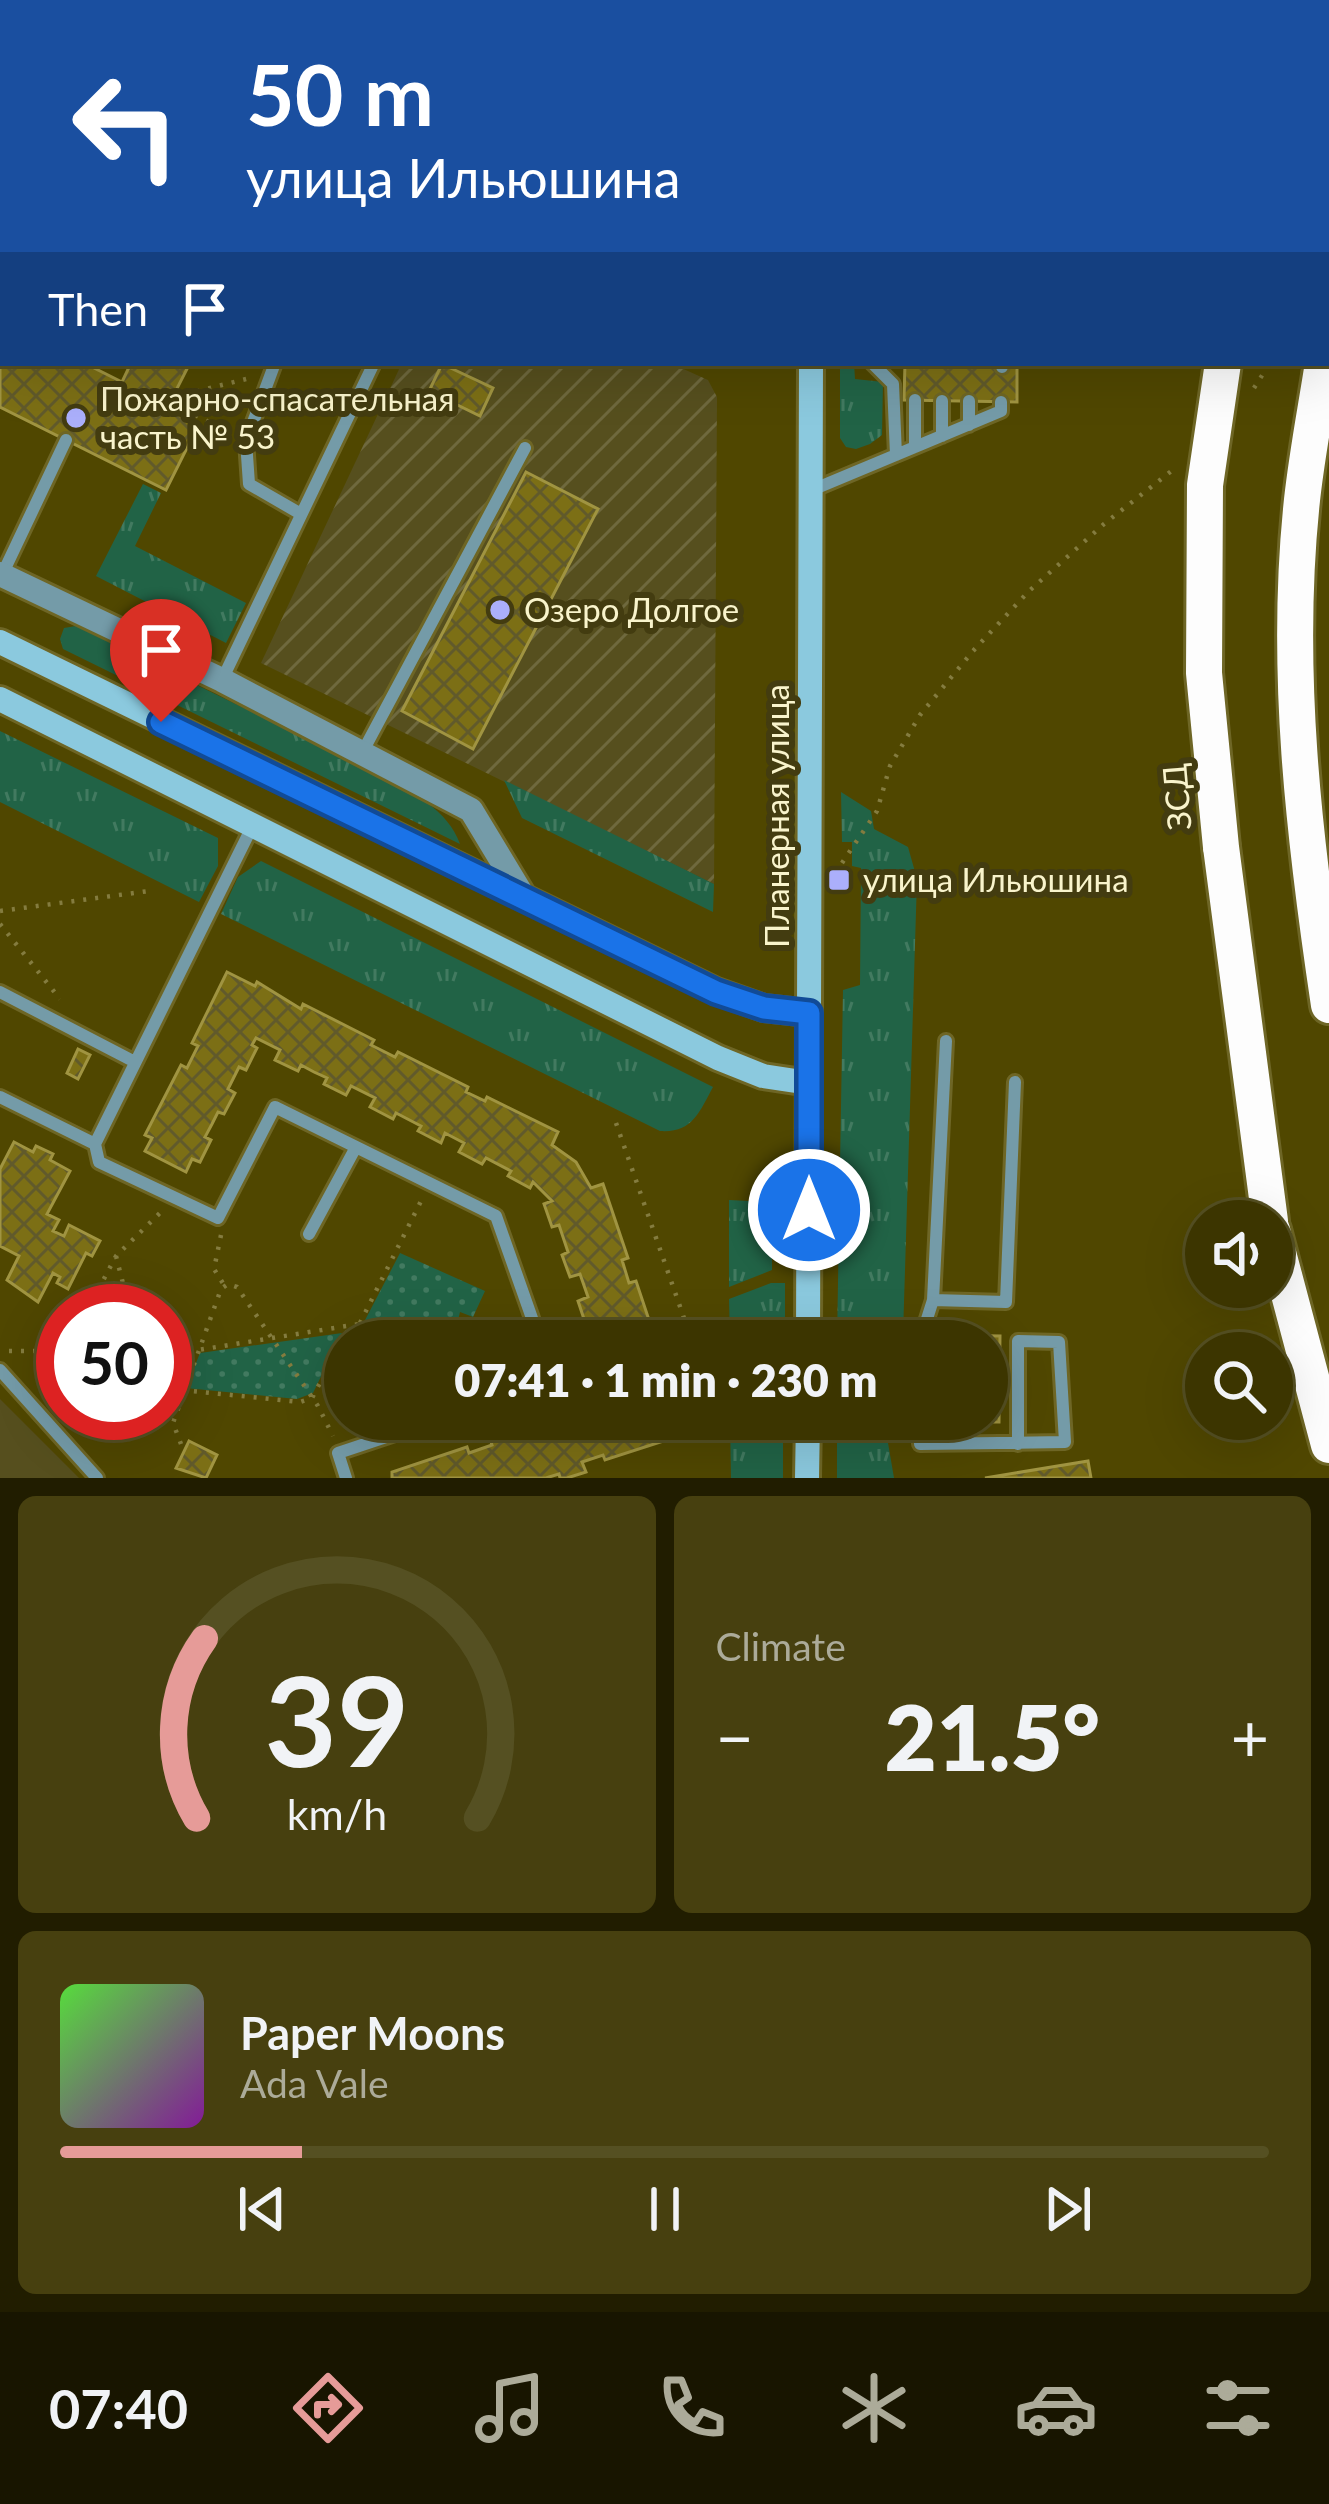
<!DOCTYPE html>
<html lang="en">
<head>
<meta charset="utf-8">
<style>
  body { margin:0; font-family:Lato,sans-serif; background:#47400f; color:#f1f3f6; height:100vh; display:flex; flex-direction:column; font-size:45px; white-space:nowrap }
  * { box-sizing:border-box; margin:0 }
  p { font-size:39px; color:#acab99 }
  .icon { flex:none; width:66px; height:66px; fill:none; stroke:currentColor; stroke-width:2; stroke-linecap:round; stroke-linejoin:round }
  .map { position:relative; height:1478px; overflow:hidden }
  .side { display:flex; flex-direction:column; gap:18px; padding:18px; background:#211d00; flex:1 }
  .side>* { flex:none }
  .top-card { position:absolute; left:0px; top:0px; width:1329px; height:366px; box-shadow:0 12px 48px #0002,0 0 0 3px #555022; background:#1a4fa0; color:#fff; overflow:hidden }
  .tools { position:absolute; left:1185px; top:1200px; display:grid; gap:24px }
  .tools a { display:grid; place-items:center; width:108px; height:108px; border-radius:50%; background:#3c3500; box-shadow:0 12px 48px #0002,0 0 0 3px #555022; font-size:60px }
  .speed { position:absolute; left:36px; top:1284px; display:flex; gap:24px; font-size:60px; font-weight:700; text-align:center }
  .speed>* { display:grid; place-content:center; width:156px; height:156px; border-radius:50%; background:#3c3500; box-shadow:0 12px 48px #0002,0 0 0 3px #555022; line-height:1 }
  .speed .limit { border:18px solid #d22; background:#fff; color:#111 }
  .pin { position:absolute; display:grid; place-items:center; width:102px; height:102px; color:#fff; margin:-123px -51px; border-radius:50% 50% 50% 0; rotate:-45deg; box-shadow:0 0 12px #0007 }
  .pin .icon { rotate:45deg }
  .me { position:absolute; width:132px; margin:-66px; rotate:0deg; stroke-linejoin:round; filter:drop-shadow(0 0 9px #0008) }
  .turn { display:flex; align-items:center; gap:42px; height:252px; padding:0 48px; font-size:54px }
  .turn .icon { width:156px; height:156px; stroke-width:2.5 }
  .turn b { display:block; font-size:84px; line-height:102px }
  .then { display:flex; align-items:center; height:114px; padding:0 48px; background:#0003; gap:24px; font-size:45px }
  .big { font-size:90px; font-weight:800; line-height:1.1 }
  .side .tile { flex:1; display:flex; flex-direction:column; justify-content:center; gap:18px; min-width:0; padding:0 42px; border-radius:18px; background:#47400f }
  .side .dial { align-items:center; gap:0 }
  .dial svg { height:312px; overflow:visible; fill:none; stroke:#555022; stroke-width:7; stroke-linecap:round; text-anchor:middle }
  .dial text { fill:#f1f3f6; stroke:none }
  .song { display:flex; align-items:center; gap:36px }
  .cover { width:144px; height:144px; border-radius:18px; background:linear-gradient(135deg,hsl(110 70% 55%),hsl(290 70% 35%)) }
  .played { height:12px; border-radius:6px; background:linear-gradient(90deg,#e69b98 20%,#555022 20%) }
  .keys { display:flex; justify-content:space-around; direction:ltr }
  .heat { display:flex; justify-content:space-between; align-items:center; font-size:66px; direction:ltr }
  .side .tiles { flex:1; display:grid; gap:18px; grid-template-columns:1fr 1fr }
  .tile:last-child { grid-column:span 2 }
  .trip { position:absolute; left:324px; top:1320px; width:684px; height:120px; border-radius:60px; background:#3c3500; box-shadow:0 12px 48px #0002,0 0 0 3px #555022; font-weight:800; line-height:120px; text-align:center }
  .tabs { display:flex; height:192px; justify-content:space-around; align-items:center; background:#181500; color:#acab99 }
  .tabs .icon { width:84px; height:84px }
  .tabs .active { color:#e69b98 }
  .tabs b { font-size:54px; color:#f1f3f6 }
  .map>svg:first-child { display:block }
</style>
</head>
<body>
<div class="map">
<svg width="1329" height="1478" viewBox="0 0 1329 1478">
  <defs>
    <pattern id="industrial-furrows" width="10" height="10" patternUnits="userSpaceOnUse" patternTransform="scale(3)"><rect width="10" height="10" fill="#564f1e"/><path d="M-1 1l2-2M0 10L10 0M9 11l2-2" fill="none" stroke="#6f693e"/></pattern>
    <pattern id="grass-tufts" width="24" height="20" patternUnits="userSpaceOnUse" patternTransform="scale(3)"><rect width="24" height="20" fill="#216346"/><path d="M3 7l-1-3M5 7V3M7 7l1-3M15 17l-1-3M17 17v-4M19 17l1-3" fill="none" stroke="#427a60"/></pattern>
    <pattern id="park-dots" width="8" height="8" patternUnits="userSpaceOnUse" patternTransform="scale(3)"><rect width="8" height="8" fill="#216346"/><path d="M2 2h.1M6 6h.1" fill="none" stroke="#427a60" stroke-width="1.8" stroke-linecap="round"/></pattern>
    <pattern id="building-cross-hatch" width="8" height="8" patternUnits="userSpaceOnUse" patternTransform="scale(3)"><rect width="8" height="8" fill="#7c6f15"/><path d="M0 0l8 8M0 8l8-8" fill="none" stroke="#615a2b"/></pattern>
  </defs>
  <rect width="100%" height="100%" fill="#504700"/>
  <!-- built -->
  <path fill="#564f1e" d="M0 1399 79 1478H0Z"/>
  <!-- industrial -->
  <path fill="url(#industrial-furrows)" d="M402 363H670L708 380 717 397 714 884 261 663Z"/>
  <!-- grass -->
  <path fill="url(#grass-tufts)" d="M840 363H854L855 379 883 382 882 435 870 444 856 449 846 447 840 438Z
    M143 484 161 493 135 546 246 603 226 643 96 576Z
    M76 626 383 776C413 793 448 810 460 844L63 649 60 639 64 628Z
    M0 731 218 838V866L199 902 0 802Z
    M504 780 714 884 713 912 522 818Z
    M841 792 871 811 874 829 908 847 917 879 903 1335H888L887 1341H837L843 990 860 985 861 868 852 866V842H842Z
    M261 861 713 1087C699 1113 692 1133 660 1131L221 914 238 877Z
    M729 1200 772 1202V1270L729 1287Z
    M771 1283H785V1341H730L729 1299Z
    M730 1419H783V1478H731Z
    M844 1433 887 1437 894 1478H837V1441Z"/>
  <!-- park -->
  <path fill="url(#park-dots)" d="M400 1253 485 1291 473 1317 460 1312 453 1341H409L363 1324Z
    M342 1333 313 1393 297 1399 186 1388 200 1353Z"/>
  <!-- building -->
  <path fill="url(#building-cross-hatch)" stroke="#a09441" stroke-width="3" d="M127 0H292L298 3H133Z
    M370 0H451L369 3Z
    M0 312 3 363H84L122 382 131 363H190L167 408 199 424 166 490 0 407Z
    M905 363 1017 367V402L904 400Z
    M442 364 493 388 480 416 429 391Z
    M526 472 598 509 473 749 402 711Z
    M227 972 255 986 257 982 301 1009 303 1004 374 1040 371 1045 395 1057 398 1052 468 1087 466 1092 485 1101 487 1097 558 1132 552 1145 576 1162 591 1188 603 1184 628 1258 622 1260 629 1283 636 1281 656 1341H598L592 1323 586 1325 578 1301 588 1297 580 1274 570 1277 562 1255 568 1252 559 1225 552 1227 544 1204 552 1201 533 1182 530 1188 508 1176 511 1171 486 1158 482 1164 459 1152 464 1143 445 1133 441 1143 418 1131 421 1126 396 1113 393 1119 370 1107 375 1098 351 1086 346 1095 324 1084 327 1078 314 1072 301 1065 298 1071 275 1060 280 1050 256 1038 252 1045 257 1048 246 1070 239 1067 228 1089 235 1093 224 1114 218 1112 212 1124 205 1137 211 1140 200 1162 192 1159 186 1172 145 1151 152 1138 145 1135 181 1065 187 1068 198 1046 192 1043Z
    M78 1049 90 1055 78 1079 67 1073Z
    M14 1142 33 1152 36 1146 53 1154 50 1160 70 1171 47 1214 59 1220 53 1231 64 1236 69 1225 100 1241 92 1256 86 1253 68 1289 57 1283 60 1277 53 1273 38 1302 7 1280 19 1256 0 1246V1169Z
    M938 1335 1000 1336 999 1422H937L987 1419V1341H938Z
    M549 1419H676L682 1435 605 1460 603 1455 582 1462 586 1472 567 1478H560L559 1474 546 1478H392V1472L467 1447 469 1453 492 1445 490 1439Z
    M189 1441 217 1455 206 1478 176 1468Z
    M1088 1461 1091 1478H985Z"/>
  <g fill="none" stroke-linecap="round" stroke-linejoin="round">
    <!-- lane casing -->
    <g stroke="#6e6625" stroke-width="18">
      <path id="lane" d="M1164 3 1166 0
        M0 147 3 141
        M275 363 246 441 249 484 301 514
        M872 363 893 384 896 455
        M1002 367V363
        M969 425V401
        M942 436V401
        M915 447 1001 411V402
        M812 490 915 447V400
        M2 575 66 440
        M222 680 374 363
        M362 753 525 448
        M253 825 95 1144 99 1162 218 1218 275 1107 496 1216 540 1341
        M0 992 135 1062
        M0 1097 95 1144
        M309 1234 356 1147
        M933 1300 1006 1302 1015 1082
        M920 1341 933 1300 946 1041
        M0 1370 97 1478
        M920 1419V1444L1065 1442 1059 1342 1018 1341V1444
        M808 1423 920 1428
        M346 1478 338 1453 440 1419"/>
    </g>
    <!-- street casing -->
    <g stroke="#6e6625" stroke-width="30">
      <path id="street" d="M0 574 222 680 471 810 523 896"/>
    </g>
    <!-- secondary casing -->
    <g stroke="#6e6625" stroke-width="30">
      <path id="secondary" d="M1112 0 1118 3
        M812 3V0
        M1326 107 1329 108
        M0 642 716 991 764 1008 809 1013
        M0 699 718 1058 763 1076 809 1083
        M808 1341 811 363
        M807 1478 808 1419"/>
    </g>
    <!-- highway casing -->
    <g stroke="#6e6625" stroke-width="42">
      <path id="highway" d="M1313 3 1314 0
        M1326 341 1329 324
        M1323 363C1316 408 1307 454 1302 500 1284 668 1304 838 1329 1005
        M1221 847 1270 1221
        M1272 1230 1329 1445"/>
    </g>
    <!-- path -->
    <path stroke="#847c3f" stroke-width="4.5" stroke-dasharray="3 9" stroke-linecap="butt" d="M1326 152 1329 154
      M0 238 3 237
      M0 300 3 301
      M1254 388 1270 363
      M230 433 178 406 186 394 250 378
      M842 863 877 811 890 766 920 715 973 651 1029 591 1104 524 1174 469
      M0 911 149 891
      M0 924 60 999
      M616 1123 692 1341
      M221 1235 214 1269 224 1285
      M116 1256 130 1311
      M87 1311 116 1256 162 1211
      M360 1323 422 1199
      M165 1350H198L359 1324 402 1341
      M9 1351H63
      M182 1390 300 1402 312 1398 349 1328
      M718 1419 723 1433
      M181 1444 173 1423 221 1289 228 1284 237 1287 318 1406 333 1436"/>
    <!-- lane -->
    <use href="#lane" stroke="#749ba8" stroke-width="12"/>
    <!-- street -->
    <use href="#street" stroke="#749ba8" stroke-width="24"/>
    <!-- secondary -->
    <use href="#secondary" stroke="#8bc9de" stroke-width="24"/>
    <!-- highway -->
    <use href="#highway" stroke="#fdfdfd" stroke-width="36"/>
    <!-- highway-bridge casing -->
    <g stroke="#6e6625" stroke-width="42" stroke-linecap="butt">
      <path id="highway-bridge" d="M1221 847 1204 673 1205 485 1223 363"/>
    </g>
    <!-- highway-bridge -->
    <use href="#highway-bridge" stroke="#fdfdfd" stroke-width="36"/>
  </g>
  <g fill="none" stroke-linecap="round" stroke-linejoin="round">
    <!-- route casing -->
    <g stroke="#114b97" stroke-width="30">
      <path id="route" d="M161 722 716 992 764 1008 809 1013V1210"/>
    </g>
    <!-- route -->
    <use href="#route" stroke="#1a73e8" stroke-width="21"/>
  </g>
  <!-- markers -->
  <g fill="#abaffb" stroke="#433c10" stroke-width="4.5">
    <circle cx="76" cy="418" r="12"/>
    <circle cx="500" cy="610" r="12"/>
    <rect x="827" y="868" width="24" height="24" rx="6"/>
  </g>
  <g text-anchor="middle" stroke-width="12" stroke-linejoin="round" paint-order="stroke">
    <!-- poi labels -->
    <g font-size="33" fill="#f9f4cc" stroke="#433c10" text-anchor="start">
      <text x="100" y="411">Пожарно-спасательная<tspan x="100" dy="38">часть № 53</tspan></text>
      <text x="524" y="622">Озеро Долгое</text>
      <text x="863" y="892">улица Ильюшина</text>
    </g>
    <!-- street labels -->
    <g font-size="33" fill="#f9f4cc" stroke="#433c10">
      <text transform="translate(1177 797) rotate(-95)" y="12">ЗСД</text>
      <text transform="translate(777 816) rotate(-90)" y="12">Планерная улица</text>
    </g>
  </g>
</svg>
<div class="tools">
<a><svg class="icon" aria-label="sound" viewBox="0 0 24 24"><path d="M4 9h4l5-4v14l-5-4H4zM17 9q2 3 0 6"/></svg></a>
<a><svg class="icon" aria-label="search" viewBox="0 0 24 24"><circle cx="10" cy="10" r="6"/><path d="M15 15l6 6"/></svg></a>
</div>
<div class="speed"><div class="limit">50</div></div>
<div class="pin" style="left:161px;top:722px;background:#d93025"><svg class="icon" aria-label="arrive" viewBox="0 0 24 24"><path d="M6 21V4h12l-3 4 3 4H6"/></svg></div>
<svg class="me" style="left:809px;top:1210px" viewBox="-20 -20 40 40"><circle r="17" fill="#1a73e8" stroke="#fff" stroke-width="3"/><path d="M0-11L8 9 0 5-8 9z" fill="#fff"/></svg>
<div class="trip">07:41 · 1 min · 230 m</div>
<div class="top-card">
<div class="turn"><svg class="icon" aria-label="left" viewBox="0 0 24 24"><path d="M17 20v-9H6M10 6l-5 5 5 5"/></svg><div><b>50 m</b>улица Ильюшина</div></div>
<div class="then">Then<svg class="icon" aria-label="arrive" viewBox="0 0 24 24"><path d="M6 21V4h12l-3 4 3 4H6"/></svg></div>
</div>
</div>
<section class="side">
<div class="tiles">
<div class="tile dial"><svg viewBox="0 0 100 80">
<path d="M14 69A42 42 0 1 1 86 69"/>
<path d="M14 69A42 42 0 0 1 16 23" stroke="#e69b98"/>
<text x="50" y="56" font-size="32" font-weight="700">39</text>
<text x="50" y="72" font-size="11">km/h</text>
</svg></div>
<div class="tile"><p>Climate</p>
<div class="heat"><a>−</a><b class="big">21.5°</b><a>+</a></div>
</div>
<div class="tile">
<div class="song"><i class="cover"></i><div><b>Paper Moons</b><p>Ada Vale</p></div></div>
<div class="played"></div>
<div class="keys"><svg class="icon" aria-label="previous" viewBox="0 0 24 24"><path d="M18 5L8 12l10 7zM5 5v14"/></svg><svg class="icon" aria-label="pause" viewBox="0 0 24 24"><path d="M8 5v14M16 5v14"/></svg><svg class="icon" aria-label="next" viewBox="0 0 24 24"><path d="M6 5l10 7-10 7zM19 5v14"/></svg></div>
</div>
</div>
</section>
<nav class="tabs">
<b>07:40</b>
<svg class="icon active" aria-label="directions" viewBox="0 0 24 24"><path d="M12 3l9 9-9 9-9-9zM9 14v-3h6M13 9l2 2-2 2"/></svg>
<svg class="icon" aria-label="music" viewBox="0 0 24 24"><path d="M9 18V5l10-2v13"/><circle cx="6" cy="18" r="3"/><circle cx="16" cy="16" r="3"/></svg>
<svg class="icon" aria-label="phone" viewBox="0 0 24 24"><path d="M5 4h4l2 5-3 2q2 4 5 5l2-3 5 2v4C11 20 4 13 5 4z"/></svg>
<svg class="icon" aria-label="climate" viewBox="0 0 24 24"><path d="M12 3v18M4 7l16 10M4 17L20 7"/></svg>
<svg class="icon" aria-label="car" viewBox="0 0 24 24"><path d="M5 17H2v-5l4-1 3-4h7l3 4 3 1v5h-3M9 17h6M6 11h13"/><circle cx="7" cy="17" r="2"/><circle cx="17" cy="17" r="2"/></svg>
<svg class="icon" aria-label="filters" viewBox="0 0 24 24"><path d="M4 7h16M4 17h16"/><circle cx="9" cy="7" r="2"/><circle cx="15" cy="17" r="2"/></svg>
</nav>
</body>
</html>
